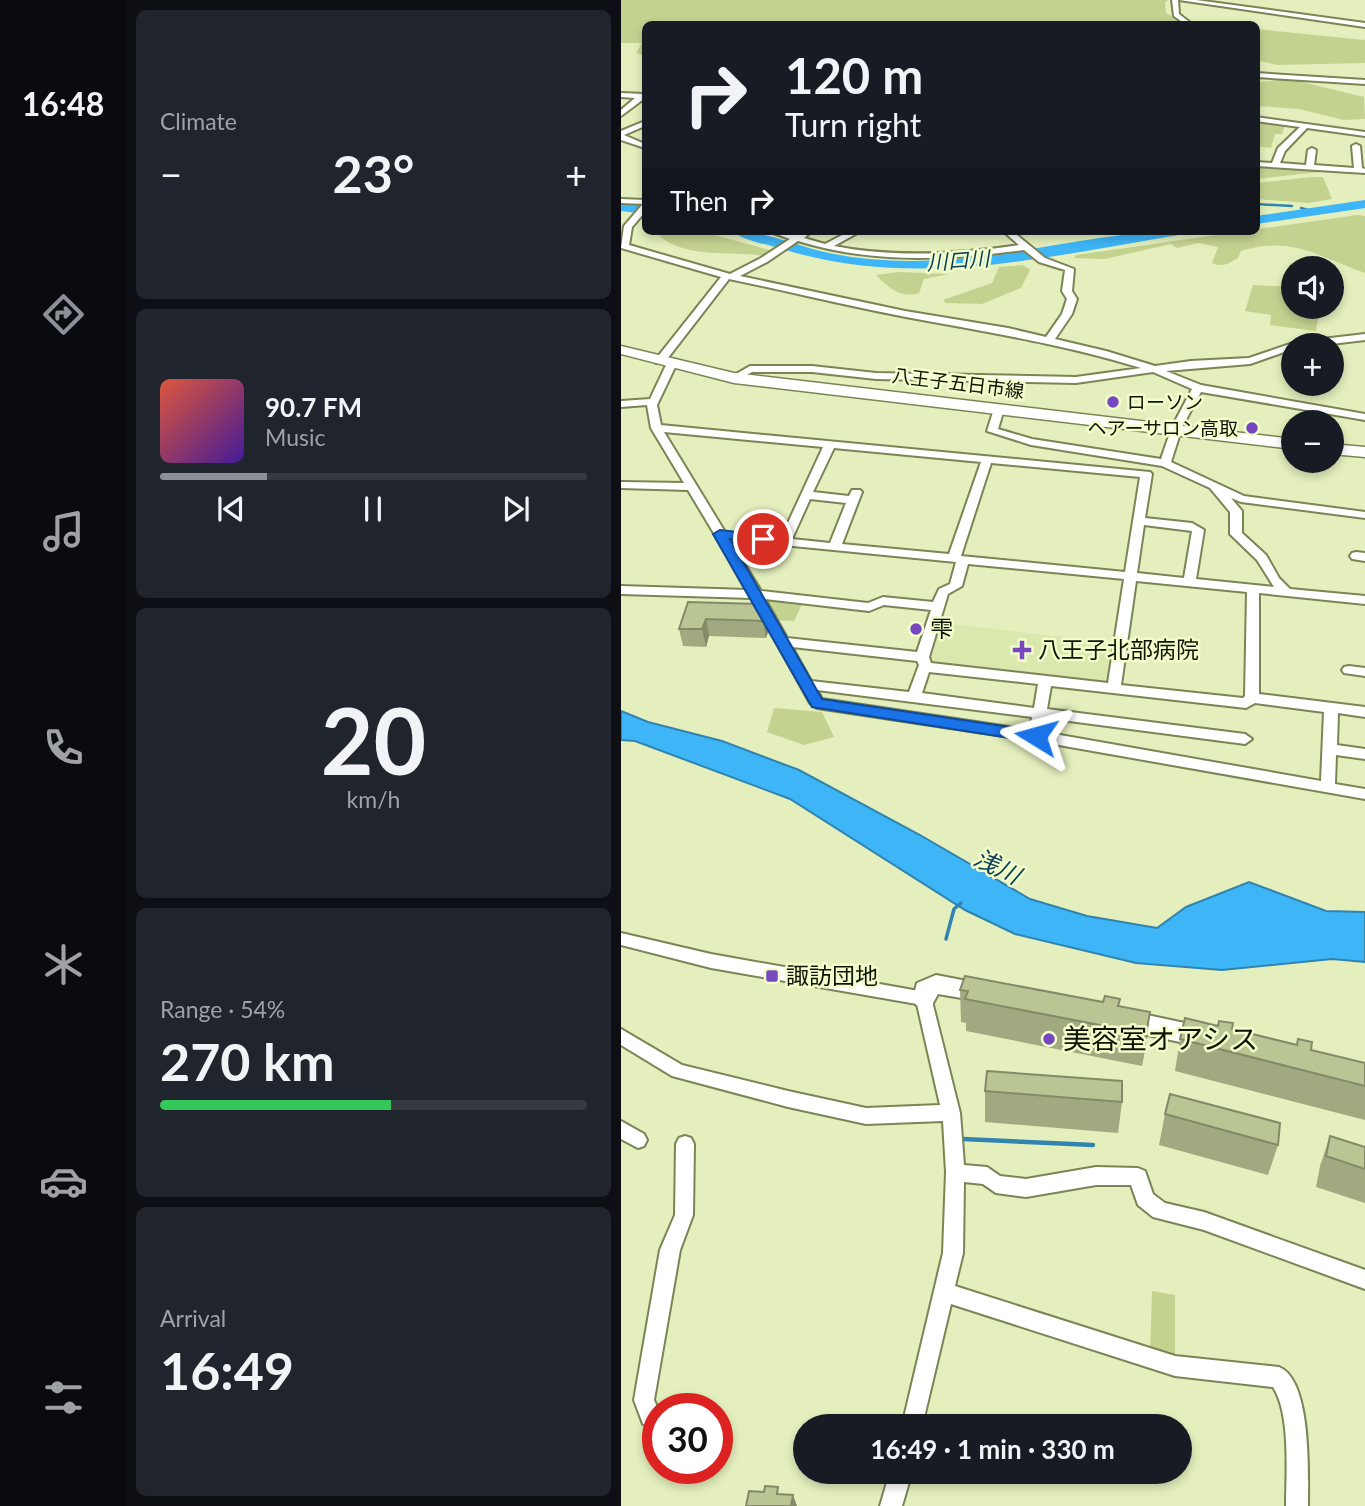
<!DOCTYPE html>
<html lang="en">
<head>
<meta charset="utf-8">
<style>
  body { margin:0; font-family:Lato,"Noto Sans JP",sans-serif; background:#20242c; color:#f1f3f6; height:100vh; display:flex; flex-direction:column; font-size:26px; white-space:nowrap }
  * { box-sizing:border-box; margin:0 }
  p { font-size:23px; color:#9ea1a6 }
  .icon { flex:none; width:38px; height:38px; fill:none; stroke:currentColor; stroke-width:2; stroke-linecap:round; stroke-linejoin:round }
  .map { position:relative; flex:1; overflow:hidden }
  .drawer { display:flex; flex-direction:column; gap:10px; padding:10px; background:#0d0f14; width:495px }
  .drawer>* { flex:none }
  .top-card { position:absolute; left:21px; top:21px; width:618px; height:214px; border-radius:10px; box-shadow:0 4px 10px #0003; background:#171b24; color:#f1f3f6; overflow:hidden }
  .buttons { position:absolute; left:660px; top:256px; display:grid; gap:14px }
  .buttons a { display:grid; place-items:center; width:63px; height:63px; border-radius:50%; background:#171b24; box-shadow:0 4px 10px #0003; font-size:35px }
  .speed { position:absolute; left:21px; top:1393px; display:flex; gap:14px; font-size:35px; font-weight:700; text-align:center }
  .speed>* { display:grid; place-content:center; width:91px; height:91px; border-radius:50%; background:#171b24; box-shadow:0 4px 10px #0003; line-height:1 }
  .speed .limit { border:10px solid #d22; background:#fff; color:#111 }
  .pin { position:absolute; display:grid; place-items:center; width:60px; height:60px; color:#fff; margin:-30px; border:4px solid #fff; border-radius:50%; box-shadow:0 2px 7px #0007 }
  .me { position:absolute; width:77px; margin:-38px; rotate:278deg; stroke-linejoin:round; filter:drop-shadow(0 0 5px #0008) }
  .turn { display:flex; align-items:center; gap:24px; height:147px; padding:0 28px; font-size:32px }
  .turn .icon { width:91px; height:91px; stroke-width:2.5 }
  .turn b { display:block; font-size:49px; line-height:60px }
  .then { display:flex; align-items:center; height:66px; padding:0 28px; background:#0003; gap:14px; font-size:26px }
  .big { font-size:52px; font-weight:700; line-height:1.1 }
  .drawer .tile { flex:1; display:flex; flex-direction:column; justify-content:center; gap:10px; min-width:0; padding:0 24px; border-radius:10px; background:#20242c }
  .drawer .dial { align-items:center; gap:0 }
  .dial b { font-size:91px; line-height:1 }
  .song { display:flex; align-items:center; gap:21px }
  .cover { width:84px; height:84px; border-radius:10px; background:linear-gradient(135deg,hsl(10 70% 55%),hsl(260 70% 35%)) }
  .played { height:7px; border-radius:4px; background:linear-gradient(90deg,#8c9099 25%,#363941 25%) }
  .keys { display:flex; justify-content:space-around; direction:ltr }
  .heat { display:flex; justify-content:space-between; align-items:center; font-size:38px; direction:ltr }
  .charge { height:10px; border-radius:5px; background:linear-gradient(90deg,#34c759 54%,#363941 0) }
  .trip { position:absolute; left:172px; top:1414px; width:399px; height:70px; border-radius:35px; background:#171b24; box-shadow:0 4px 10px #0003; font-weight:700; line-height:70px; text-align:center }
  main { display:flex; flex:1; min-height:0 }
  .tabs { display:flex; flex-direction:column; width:126px; justify-content:space-around; align-items:center; background:#090b0e; color:#9ea1a6 }
  .tabs .icon { width:49px; height:49px }
  .tabs .selected { color:#8c9099 }
  .tabs b { font-size:32px; color:#f1f3f6 }
  .map>svg:first-child { display:block }
</style>
</head>
<body>
<main>
<nav class="tabs">
<b>16:48</b>
<svg class="icon selected" aria-label="directions" viewBox="0 0 24 24"><path d="M12 3l9 9-9 9-9-9zM9 14v-3h6M13 9l2 2-2 2"/></svg>
<svg class="icon" aria-label="music" viewBox="0 0 24 24"><path d="M9 18V5l10-2v13"/><circle cx="6" cy="18" r="3"/><circle cx="16" cy="16" r="3"/></svg>
<svg class="icon" aria-label="phone" viewBox="0 0 24 24"><path d="M5 4h4l2 5-3 2q2 4 5 5l2-3 5 2v4C11 20 4 13 5 4z"/></svg>
<svg class="icon" aria-label="climate" viewBox="0 0 24 24"><path d="M12 3v18M4 7l16 10M4 17L20 7"/></svg>
<svg class="icon" aria-label="car" viewBox="0 0 24 24"><path d="M5 17H2v-5l4-1 3-4h7l3 4 3 1v5h-3M9 17h6M6 11h13"/><circle cx="7" cy="17" r="2"/><circle cx="17" cy="17" r="2"/></svg>
<svg class="icon" aria-label="filters" viewBox="0 0 24 24"><path d="M4 7h16M4 17h16"/><circle cx="9" cy="7" r="2"/><circle cx="15" cy="17" r="2"/></svg>
</nav>
<section class="drawer">
<div class="tile"><p>Climate</p>
<div class="heat"><a>−</a><b class="big">23°</b><a>+</a></div>
</div>
<div class="tile">
<div class="song"><i class="cover"></i><div><b>90.7 FM</b><p>Music</p></div></div>
<div class="played"></div>
<div class="keys"><svg class="icon" aria-label="previous" viewBox="0 0 24 24"><path d="M18 5L8 12l10 7zM5 5v14"/></svg><svg class="icon" aria-label="pause" viewBox="0 0 24 24"><path d="M8 5v14M16 5v14"/></svg><svg class="icon" aria-label="next" viewBox="0 0 24 24"><path d="M6 5l10 7-10 7zM19 5v14"/></svg></div>
</div>
<div class="tile dial"><b>20</b><p>km/h</p></div>
<div class="tile"><p>Range · 54%</p><b class="big">270 km</b><div class="charge"></div></div>
<div class="tile"><p>Arrival</p><b class="big">16:49</b></div>
</section>
<div class="map">
<svg width="744" height="1506" viewBox="0 0 744 1506">
  <rect width="100%" height="100%" fill="#e4efbd"/>
  <!-- built -->
  <path fill="#dae7ad" d="M313 622 500 644 493 689 303 667Z"/>
  <!-- green -->
  <path fill="#c4d290" d="M0 0H547L544 3 545 13 565 24H24V56L15 53 21 43H0Z
    M635 29 744 40V63L656 65 635 60Z
    M660 80 677 81 743 97 744 119 723 120 678 109 635 106V82Z
    M635 119 665 122 661 134H654L650 148 635 146Z
    M635 166 698 170 699 172 635 179Z
    M690 177H702L711 199 687 203 635 199V183Z
    M736 215 744 216V273C699 257 670 235 620 251L617 258C609 263 601 268 591 263L597 247 577 243 556 248 550 244 484 259 453 258 455 255Z
    M45 231H79L152 251 144 256C109 250 69 260 38 236Z
    M402 265 409 270 400 288 361 304 325 303 322 300 371 283 378 267Z
    M278 272 328 274 303 279 298 293C279 299 267 287 255 275Z
    M632 285 672 287V306H699L695 331 649 325 650 315 624 311Z
    M134 594 179 599 177 603 181 604 173 621 149 620Z
    M153 708 201 712 213 737 183 745 146 732Z
    M531 1291 554 1295V1360L529 1353Z"/>
  <!-- water -->
  <path fill="#3db5f7" stroke="#3084ae" stroke-width="2" d="M0 711 27 722 101 741 178 770 299 835 409 899 466 916 536 928 565 907 628 882 705 911 744 912V962L711 959 601 970 515 963 394 934 344 910 169 799 14 741 0 740Z"/>
  <g fill="none" stroke-linecap="round" stroke-linejoin="round">
    <!-- stream-far2 -->
    <path stroke="#3084ae" stroke-width="2.5" d="M635 204 671 206
      M680 208 694 212"/>
    <!-- stream-far1 -->
    <path stroke="#3084ae" stroke-width="3.5" d="M325 939 333 909 340 903"/>
    <!-- stream -->
    <path stroke="#3084ae" stroke-width="4.5" d="M342 1139 472 1145"/>
    <!-- river -->
    <path fill="#3db5f7" fill-rule="evenodd" d="M744 200V208L635 224V216Z
      M0 203 24 206V214L0 211Z
      M111 231C142 231 169 243 199 251 229 258 259 261 289 261 383 261 474 231 565 231L558 235C423 257 295 290 161 249 146 244 122 241 111 231Z"/>
    <!-- street casing -->
    <g stroke="#7a8455" stroke-width="4">
      <path id="street" d="M551 0H557L558 14 571 24H564L553 16Z
        M558 0H575L744 23V27Z
        M635 73 744 80V84L635 77Z
        M0 93 23 94 24 98 0 116V110L14 98 0 97Z
        M635 117 744 132V136L686 128 664 151 659 163 685 165 687 150 691 148 695 150 693 165 733 168 731 146 735 144 739 146 741 168 744 169V173L635 166V162L651 163 657 148 679 127 635 121Z
        M24 121V126L3 135 24 144V148L0 140V131Z
        M0 199 24 200V204L0 203Z
        M21 205H24V212L11 227 8 245 109 274 140 258 169 239 147 231H161L175 235 181 231H191L183 238 204 244 229 231H240L213 246C274 258 337 254 398 245L382 231H391L424 258 453 269 451 291 456 299 451 314 434 339 485 351 534 366 570 361 628 358 675 342 744 334V340L702 345H672V349L629 364 545 371 580 385 744 414V420L580 392 561 427 550 462 623 496 744 512V518L620 502 610 498 621 511V533L645 555 658 578 669 589 744 596V604L638 593V694L744 707V717L717 713 716 745 744 749V759L715 755 714 784 744 789V799L415 741 196 708 189 703 131 598 0 594V586L127 590 67 490 0 488V482L63 483 30 428 26 405 0 407V401L29 399 46 363 51 360 56 363 36 405 40 425 529 472 531 474 524 518 571 523 583 530 575 579 653 587 636 560 609 534V512L589 488 541 466 410 445 366 431 373 409 378 406 383 409 377 429 411 439 540 459 551 427 571 389 532 372 455 383 255 379 191 372H131L117 380 108 378 129 366H191L255 373 455 377 520 368C443 344 365 332 285 317 226 306 167 291 108 279L43 363H35V359L100 277 0 248 3 226ZM177 241C251 264 327 260 403 250L418 262 444 270 441 291 446 299 441 314 425 337 387 328 284 311 119 276 146 262ZM43 432 202 447 160 538 104 532ZM213 448 360 462 328 554 221 544 241 492 239 490H231L228 496 192 492ZM370 463 519 477 504 572 340 556ZM189 499 225 503 209 543 171 539ZM523 525 571 531 563 578 516 573ZM109 540 335 562 329 584 318 589 312 602 262 597 247 603 140 591ZM347 564 503 579 487 683 310 663 308 657 327 594 341 586ZM515 581 626 592 624 696 622 698 500 685ZM144 599 248 611 263 605 310 610 296 652 166 638ZM171 647 296 661 298 665 288 692 190 681ZM308 672 417 684 413 708 301 693ZM430 686 625 708 634 703 703 712 700 781 422 732 425 718 624 744 631 739 624 734 426 709ZM196 690 411 717 409 730 201 699Z
        M735 552 744 553V561L731 559 729 556 731 553Z
        M728 666 744 668V676L723 673 721 670 723 667Z
        M0 933 90 954 309 993 339 1113 343 1165 366 1167 379 1176 405 1179 475 1167 517 1168 524 1171 532 1194 544 1203 583 1212 744 1270V1289L583 1230 532 1217 517 1205 510 1185H475L405 1197 375 1193 362 1184 343 1182 342 1253 334 1286 554 1356 658 1367C691 1380 687 1475 687 1506H665C665 1473 670 1415 652 1387L554 1376 330 1304 301 1426H281L322 1253 325 1172 322 1121 245 1124 167 1107 51 1076 0 1045V1029L61 1065 167 1091 245 1108 319 1105 296 1004 90 968 0 945Z
        M0 1121 23 1134 26 1140 23 1146 17 1148 0 1139Z
        M64 1136 70 1138 73 1144 72 1215 59 1250 33 1400 37 1409V1423L29 1427 22 1424 13 1400 39 1250 54 1215 55 1144 58 1138Z
        M269 1472H291L281 1506H259Z"/>
    </g>
    <!-- secondary casing -->
    <g stroke="#7a8455" stroke-width="4">
      <path id="secondary" d="M315 975 372 986 375 993 372 1000 364 1002 317 994 311 1005 303 1007 295 1005 292 998 296 983Z
        M503 1010 587 1028 595 1031 599 1038 595 1045 587 1048 503 1030 495 1027 491 1020 495 1013Z"/>
    </g>
    <!-- primary casing -->
    <g stroke="#7a8455" stroke-width="3">
      <path id="primary" d="M0 346 113 373 672 439V449L113 383 0 354Z
        M710 444 744 447V457L710 454Z"/>
    </g>
    <!-- street -->
    <use href="#street" fill="#fff" fill-rule="evenodd"/>
    <!-- secondary -->
    <use href="#secondary" fill="#fff" fill-rule="evenodd"/>
    <!-- primary -->
    <use href="#primary" fill="#fff" fill-rule="evenodd"/>
  </g>
  <!-- wall -->
  <path fill="#a0a97f" d="M67 602 139 611 144 614 147 632 145 638 88 636 85 647 62 646 58 629Z
    M339 990 498 1006 529 1012 521 1066 345 1031V1023L340 1022Z
    M611 1029 675 1045 677 1039 690 1050 744 1063V1120L554 1071 559 1039Z
    M364 1091 501 1102 497 1133 364 1122Z
    M544 1114 657 1145 647 1175 538 1145Z
    M709 1136 744 1147V1203L695 1187 699 1166Z"/>
  <!-- shaded-wall -->
  <path fill="#828a68" d="M144 614 147 632 145 638 142 621Z
    M85 619 88 636 85 647 81 629Z
    M529 1012 525 1044 521 1066 525 1034Z
    M172 1495 176 1506H170Z"/>
  <!-- building -->
  <path fill="#bac594" stroke="#828a68" stroke-width="2" d="M67 602 138 604 139 611 144 614 142 621 85 619 81 629H58Z
    M344 976 482 1002 484 996 499 999 497 1006 529 1012 525 1034 344 999 347 991 339 990Z
    M564 1018 597 1026 598 1021 612 1023 611 1029 676 1045 677 1039 691 1042 690 1050 744 1063V1086L559 1039Z
    M366 1071 501 1081V1102L364 1091Z
    M549 1094 659 1123 657 1145 544 1114Z
    M709 1136 744 1147V1169L705 1156Z
    M144 1486 157 1487 156 1494 172 1495 170 1506H125L128 1491 143 1492Z"/>
  <!-- route -->
  <path fill="#1a73e8" stroke="#114b97" stroke-width="2" d="M99 530 142 535 149 539 142 543 109 539 201 699 415 731 423 736 420 740 415 742 191 707 92 534Z"/>
  <!-- markers -->
  <g fill="#7747bf" stroke="#f1fdca" stroke-width="2.5">
    <circle cx="492" cy="402" r="7"/>
    <circle cx="631" cy="428" r="7"/>
    <circle cx="295" cy="629" r="7"/>
    <path d="M397.5 639.5h7v7h7v7h-7v7h-7v-7h-7v-7h7z"/>
    <rect x="144" y="969" width="14" height="14" rx="3.5"/>
    <circle cx="428" cy="1039" r="7"/>
  </g>
  <g text-anchor="middle" stroke-width="5" stroke-linejoin="round" paint-order="stroke">
    <!-- far-street labels -->
    <g font-size="19" fill="#101303" stroke="#f1fdca">
      <text transform="translate(337 383) rotate(7)" y="7">八王子五日市線</text>
    </g>
    <!-- far-poi labels -->
    <g font-size="19" fill="#101303" stroke="#f1fdca" text-anchor="start">
      <text x="506" y="409">ローソン</text>
      <text x="617" y="435" text-anchor="end">ヘアーサロン高取</text>
    </g>
    <!-- far-water labels -->
    <g font-size="21" font-style="italic" fill="#0f405b" stroke="#f1fdca">
      <text transform="translate(337 261) rotate(-4)" y="7">川口川</text>
    </g>
    <!-- poi labels -->
    <g font-size="23" fill="#101303" stroke="#f1fdca" text-anchor="start">
      <text x="309" y="637">雫</text>
      <text x="417" y="658">八王子北部病院</text>
      <text x="165" y="984">諏訪団地</text>
    </g>
    <!-- water labels -->
    <g font-size="24" font-style="italic" fill="#0f405b" stroke="#f1fdca">
      <text transform="translate(376 867) rotate(26)" y="8">浅川</text>
    </g>
    <!-- near-poi labels -->
    <g font-size="28" fill="#101303" stroke="#f1fdca" text-anchor="start">
      <text x="442" y="1049">美容室オアシス</text>
    </g>
  </g>
</svg>
<div class="buttons">
<a><svg class="icon" aria-label="sound" viewBox="0 0 24 24"><path d="M4 9h4l5-4v14l-5-4H4zM17 9q2 3 0 6"/></svg></a>
<a>+</a>
<a>−</a>
</div>
<div class="speed"><div class="limit">30</div></div>
<div class="pin" style="left:142px;top:539px;background:#d93025"><svg class="icon" aria-label="arrive" viewBox="0 0 24 24"><path d="M6 21V4h12l-3 4 3 4H6"/></svg></div>
<svg class="me" style="left:415px;top:736px" viewBox="-20 -20 40 40"><path d="M0-17L14 15 0 8-14 15z" fill="#1a73e8" stroke="#fff" stroke-width="4"/></svg>
<div class="trip">16:49 · 1 min · 330 m</div>
<div class="top-card">
<div class="turn"><svg class="icon" aria-label="right" viewBox="0 0 24 24"><path d="M7 20v-9h11M14 6l5 5-5 5"/></svg><div><b>120 m</b>Turn right</div></div>
<div class="then">Then<svg class="icon" aria-label="right" viewBox="0 0 24 24"><path d="M7 20v-9h11M14 6l5 5-5 5"/></svg></div>
</div>
</div>
</main>
</body>
</html>
